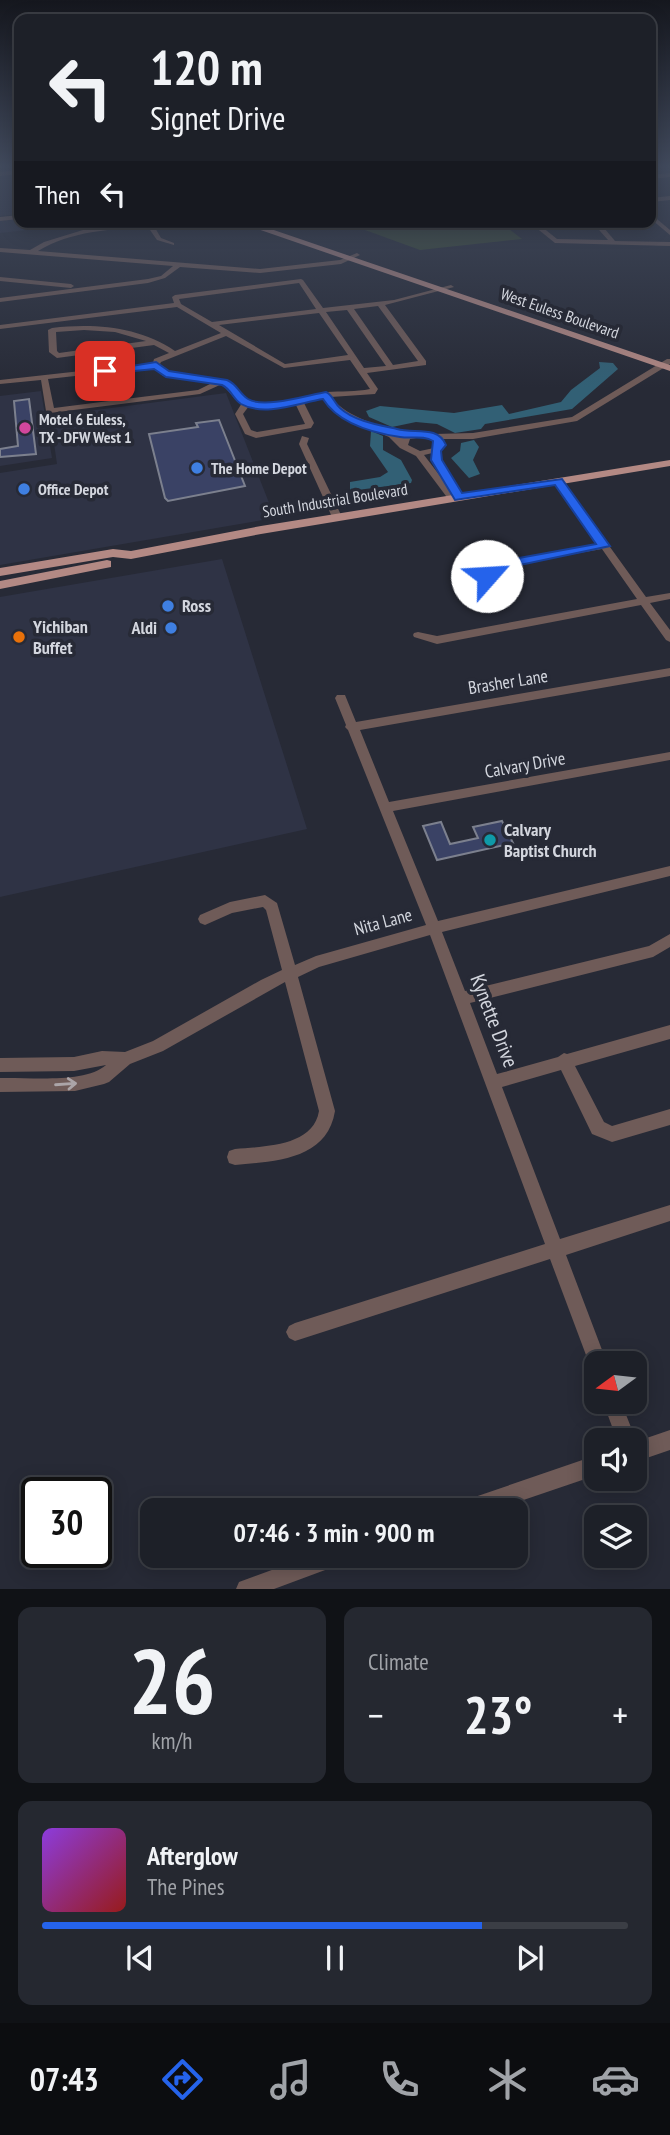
<!DOCTYPE html>
<html lang="en">
<head>
<meta charset="utf-8">
<style>
  body { margin:0; font-family:"PT Sans Narrow",sans-serif; background:#252830; color:#f1f3f6; height:100vh; display:flex; flex-direction:column; font-size:26px; white-space:nowrap }
  * { box-sizing:border-box; margin:0 }
  p { font-size:23px; color:#a0a3a8 }
  .icon { flex:none; width:38px; height:38px; fill:none; stroke:currentColor; stroke-width:2; stroke-linecap:round; stroke-linejoin:round }
  .map { position:relative; height:1589px; overflow:hidden }
  .panel { display:flex; flex-direction:column; gap:18px; padding:18px; background:#101216; flex:1 }
  .panel>* { flex:none }
  .hud { position:absolute; left:14px; top:14px; width:642px; height:214px; border-radius:14px; box-shadow:0 4px 18px #0003,0 0 0 2px #3b3e45; background:#1d2028; color:#f1f3f6; overflow:hidden }
  .needle { width:46px; rotate:255deg }
  .tools { position:absolute; left:584px; top:1351px; display:grid; gap:14px }
  .tools a { display:grid; place-items:center; width:63px; height:63px; border-radius:14px; background:#1d2028; box-shadow:0 4px 18px #0003,0 0 0 2px #3b3e45; font-size:35px }
  .speed { position:absolute; left:21px; top:1477px; display:flex; gap:14px; font-size:35px; font-weight:700; text-align:center }
  .speed>* { display:grid; place-content:center; width:91px; height:91px; border-radius:50%; background:#1d2028; box-shadow:0 4px 18px #0003,0 0 0 2px #3b3e45; line-height:1 }
  .speed .limit { border:4px solid #111; border-radius:10px; background:#fff; color:#111 }
  .pin { position:absolute; display:grid; place-items:center; width:60px; height:60px; color:#fff; margin:-30px; border-radius:14px; box-shadow:0 4px 10px #0006 }
  .me { position:absolute; width:77px; margin:-38px; rotate:64deg; stroke-linejoin:round; filter:drop-shadow(0 0 5px #0008) }
  .turn { display:flex; align-items:center; gap:24px; height:147px; padding:0 21px; font-size:32px }
  .turn .icon { width:91px; height:91px; stroke-width:2.5 }
  .turn b { display:block; font-size:49px; line-height:60px }
  .then { display:flex; align-items:center; height:66px; padding:0 21px; background:#0003; gap:14px; font-size:26px }
  .big { font-size:52px; font-weight:700; line-height:1.1 }
  .panel .card { flex:1; display:flex; flex-direction:column; justify-content:center; gap:10px; min-width:0; padding:0 24px; border-radius:14px; background:#252830 }
  .panel .dial { align-items:center; gap:0 }
  .dial b { font-size:91px; line-height:1 }
  .song { display:flex; align-items:center; gap:21px }
  .cover { width:84px; height:84px; border-radius:10px; background:linear-gradient(135deg,hsl(270 70% 55%),hsl(0 70% 35%)) }
  .played { height:7px; border-radius:4px; background:linear-gradient(90deg,#2563eb 75%,#3b3e45 75%) }
  .keys { display:flex; justify-content:space-around; direction:ltr }
  .heat { display:flex; justify-content:space-between; align-items:center; font-size:38px; direction:ltr }
  .panel .tiles { flex:1; display:grid; gap:18px; grid-template-columns:1fr 1fr }
  .card:last-child { grid-column:span 2 }
  .trip { position:absolute; left:140px; top:1498px; width:388px; height:70px; border-radius:14px; background:#1d2028; box-shadow:0 4px 18px #0003,0 0 0 2px #3b3e45; font-weight:700; line-height:70px; text-align:center }
  .dock { display:flex; height:112px; justify-content:space-around; align-items:center; background:#0c0d10; color:#a0a3a8 }
  .dock .icon { width:49px; height:49px }
  .dock .on { color:#2563eb }
  .dock b { font-size:32px; color:#f1f3f6 }
  .map>svg:first-child { display:block }
</style>
</head>
<body>
<div class="map">
<svg width="670" height="1589" viewBox="0 0 670 1589">
  <rect width="100%" height="100%" fill="#272a36"/>
  <!-- built -->
  <path fill="#2f3345" d="M19 174V214L0 216V175Z
    M19 219V222H98L0 233V221Z
    M41 391 52 458 0 466V396Z
    M226 393 275 518 0 565V473L57 464 50 416Z
    M222 559 307 829 0 897V597Z"/>
  <!-- green -->
  <path fill="#3a4a31" d="M343 222H500L522 239 420 250Z"/>
  <!-- water -->
  <path fill="#326075" d="M599 362 613 363 618 369 572 409 485 424 481 429 455 433 437 424 416 422 392 427 369 417 366 411 380 406 454 413 502 405 509 414 561 402 571 390 600 368Z
    M371 431 383 436V450L401 460 412 480 411 483 350 491V482L380 477 388 472 370 446Z
    M474 440 479 447 473 460 480 474 469 478 451 458 460 451 461 443Z"/>
  <!-- building -->
  <path fill="#3a4265" stroke="#7c808e" stroke-width="2" d="M29 399 36 454 0 457V449L18 446 14 401Z
    M219 420 245 486 168 501 165 498 149 434 198 427 196 423Z
    M502 821 513 843 437 860 423 826 441 822 450 844 478 838 473 827Z"/>
  <g fill="none" stroke-linecap="round" stroke-linejoin="round">
    <!-- minor -->
    <path fill="#6f5b58" fill-rule="evenodd" d="M19 170V174L0 176V172Z
      M670 173V177L651 179V175Z
      M670 196V200L651 202V198Z
      M651 214 670 230V235L651 219Z
      M19 215V219L0 221V217Z
      M159 222H186L154 226 161 238 174 243V245L157 240 148 227C111 229 71 231 38 251L260 269 340 260 357 253 360 255 341 264 260 273 180 267 165 278 148 283 0 302V298L148 279 161 276 173 266 0 252V248L30 250 44 242 83 230Z
      M529 222H536L557 239 608 240 592 222H599L615 241 670 242V246L555 243Z
      M0 277 71 284 74 286 71 288 0 281Z
      M301 279 303 280 323 308 394 300 451 285 454 287 385 305 426 361V365L367 373 378 389 375 394 331 397C350 421 379 421 401 438L403 435 425 431 434 434 473 433 572 417 667 359H670V364L577 421 473 439H442L441 451 424 455 457 498 452 501 449 500 416 456 400 448 389 437 340 416 324 397 303 401 314 423 311 428 256 438 245 434 235 414 242 403 236 400 222 384 200 394 50 413 46 411 41 380 0 384V380L153 363 154 359 169 353 154 345 57 358 49 352 48 330 52 328C96 323 139 327 175 351L221 333 177 307 0 329V325L174 303 172 297 175 295ZM299 283 316 309 212 322 181 304 179 299ZM378 306 418 361 393 365 354 309ZM347 310 386 366 364 368 326 312ZM319 313 348 355 285 364 219 325ZM84 330 115 332 146 341 59 353 57 351 56 332ZM226 336 284 368 350 360 370 389C356 392 341 391 327 392 303 395 274 409 251 401 240 397 237 386 227 380L168 372 160 364 161 362ZM154 368 163 376 212 383 198 390 117 400 109 372ZM102 373 109 401 54 408 48 379ZM295 403 305 424 257 432 251 430 243 414 249 406 270 408ZM424 437 434 440V448L420 451 408 445 410 439Z
      M302 436 309 438 307 444 342 517 340 519 337 520 332 517 299 444Z
      M558 478 561 479 646 597 670 593V599L650 603 670 630V642L666 640 641 605 437 644 414 637 413 635 414 633 418 632 437 636 637 599 602 549 505 566 491 578H483L482 576 499 562 598 544 554 481Z
      M670 668V676L360 730 389 802 670 752V760L393 811 438 921 670 866V876L442 932 465 991 649 946 670 934V947L653 957 470 1003 497 1074 558 1057 564 1053 567 1054 670 1025V1039L575 1066 604 1122 612 1126 670 1109V1125L612 1142 592 1134 561 1070 502 1087 560 1239 670 1205V1221L566 1255 607 1363H597V1372L592 1369 589 1363 550 1259 295 1341 289 1338 286 1332 289 1326 295 1323 545 1244 430 935 319 967 298 977 335 1111C327 1160 276 1161 235 1165L229 1163 227 1157 229 1151 235 1149C264 1146 313 1147 319 1111L285 982 163 1051 130 1064 109 1082 104 1084 75 1091 0 1092V1078C28 1077 85 1084 106 1065L74 1071 0 1072V1058L74 1057 102 1051 125 1052 153 1041 261 980 282 970 266 910 263 907 232 913 205 925 200 923 198 919 200 915 230 902 265 895 277 903 295 965 316 956 426 925 348 730 345 727 346 725 335 698 337 695H345L356 722Z
      M603 1402H621L636 1440 635 1441 617 1440Z
      M670 1430V1450L635 1462V1442Z
      M597 1455V1475L494 1510H456L459 1503 466 1500Z
      M310 1556H347L344 1563 274 1589H236L239 1582Z"/>
    <!-- major -->
    <path fill="#b38984" fill-rule="evenodd" d="M237 222H250L670 365V371Z
      M670 460V466L261 534 131 559 113 557 0 576V568L113 549 131 551 261 526Z
      M107 560 111 561V567L0 589V581Z"/>
  </g>
  <!-- one-way arrows -->
  <defs><path id="oneway-shaft" d="M-6 0H5M1.5-3L5.5 0L1.5 3" fill="none" stroke-width="1.6" stroke-linecap="round" stroke-linejoin="round" transform="scale(1.75)"/></defs>
  <use stroke="#aba5a8" href="#oneway-shaft" transform="translate(66 1084) rotate(-4)"/>
  <!-- sky -->
  <linearGradient id="sky" x2="0" y2="1"><stop stop-color="#15171e"/><stop offset="0.43" stop-color="#414a5d"/><stop offset="1" stop-color="#414a5d" stop-opacity="0"/></linearGradient>
  <rect width="670" height="388" fill="url(#sky)"/>
  <!-- route -->
  <path fill="#2563eb" stroke="#184099" stroke-width="2" d="M156 362 169 371 227 380C237 384 239 393 248 399 264 409 308 395 326 392 333 395 334 403 340 408 354 421 379 425 397 429 414 434 438 425 446 445L441 451 442 460 462 493 562 479 610 546 506 568 492 579H482V573L497 562 596 544 555 485 455 500 431 460 433 441C423 435 412 439 400 437 373 433 338 423 323 399 299 403 264 417 241 404 233 399 231 389 222 385L166 377 154 369 105 374 100 371Z"/>
  <!-- markers -->
  <circle fill="#d1479c" stroke="#272a36" stroke-width="2.5" cx="25" cy="428" r="7"/>
  <g fill="#3f7fe0" stroke="#272a36" stroke-width="2.5">
    <circle cx="197" cy="468" r="7"/>
    <circle cx="24" cy="489" r="7"/>
    <circle cx="168" cy="606" r="7"/>
    <circle cx="171" cy="628" r="7"/>
  </g>
  <circle fill="#e8710a" stroke="#272a36" stroke-width="2.5" cx="19" cy="637" r="7"/>
  <circle fill="#0f9aa8" stroke="#272a36" stroke-width="2.5" cx="490" cy="840" r="7"/>
  <g text-anchor="middle" stroke-width="7" stroke-linejoin="round" paint-order="stroke">
    <!-- far-street labels -->
    <g font-size="16" fill="#d3d6de" stroke="#272a36">
      <text transform="translate(560 313) rotate(19)" y="6">West Euless Boulevard</text>
      <text transform="translate(335 500) rotate(-9)" y="6">South Industrial Boulevard</text>
    </g>
    <!-- far-poi labels -->
    <g font-size="16" font-weight="bold" fill="#d3d6de" stroke="#272a36" text-anchor="start">
      <text x="39" y="425">Motel 6 Euless,<tspan x="39" dy="18">TX - DFW West 1</tspan></text>
      <text x="211" y="474">The Home Depot</text>
      <text x="38" y="495">Office Depot</text>
    </g>
    <!-- poi labels -->
    <g font-size="18" font-weight="bold" fill="#d3d6de" stroke="#272a36" text-anchor="start">
      <text x="182" y="612">Ross</text>
      <text x="33" y="633">Yichiban<tspan x="33" dy="21">Buffet</tspan></text>
      <text x="157" y="634" text-anchor="end">Aldi</text>
      <text x="504" y="836">Calvary<tspan x="504" dy="21">Baptist Church</tspan></text>
    </g>
    <!-- street labels -->
    <g font-size="18" fill="#d3d6de" stroke="#272a36">
      <text transform="translate(508 682) rotate(-9)" y="6">Brasher Lane</text>
      <text transform="translate(525 765) rotate(-10)" y="6">Calvary Drive</text>
      <text transform="translate(383 922) rotate(-15)" y="6">Nita Lane</text>
    </g>
    <!-- near-street labels -->
    <g font-size="21" fill="#d3d6de" stroke="#272a36">
      <text transform="translate(494 1021) rotate(69)" y="7">Kynette Drive</text>
    </g>
  </g>
</svg>
<div class="tools">
<a><svg class="needle" viewBox="-14 -14 28 28"><path d="M0-13l5 13h-10z" fill="#e53935"/><path d="M0 13l5-13h-10z" fill="#a0a3a8"/></svg></a>
<a><svg class="icon" aria-label="sound" viewBox="0 0 24 24"><path d="M4 9h4l5-4v14l-5-4H4zM17 9q2 3 0 6"/></svg></a>
<a><svg class="icon" aria-label="layers" viewBox="0 0 24 24"><path d="M12 4l9 5-9 5-9-5zM3 14l9 5 9-5"/></svg></a>
</div>
<div class="speed"><div class="limit">30</div></div>
<div class="pin" style="left:105px;top:371px;background:#d93025"><svg class="icon" aria-label="arrive" viewBox="0 0 24 24"><path d="M6 21V4h12l-3 4 3 4H6"/></svg></div>
<svg class="me" style="left:487px;top:576px" viewBox="-20 -20 40 40"><circle r="19" fill="#fff"/><path d="M0-13L10 11 0 6-10 11z" fill="#2563eb"/></svg>
<div class="trip">07:46 · 3 min · 900 m</div>
<div class="hud">
<div class="turn"><svg class="icon" aria-label="left" viewBox="0 0 24 24"><path d="M17 20v-9H6M10 6l-5 5 5 5"/></svg><div><b>120 m</b>Signet Drive</div></div>
<div class="then">Then<svg class="icon" aria-label="left" viewBox="0 0 24 24"><path d="M17 20v-9H6M10 6l-5 5 5 5"/></svg></div>
</div>
</div>
<section class="panel">
<div class="tiles">
<div class="card dial"><b>26</b><p>km/h</p></div>
<div class="card"><p>Climate</p>
<div class="heat"><a>−</a><b class="big">23°</b><a>+</a></div>
</div>
<div class="card">
<div class="song"><i class="cover"></i><div><b>Afterglow</b><p>The Pines</p></div></div>
<div class="played"></div>
<div class="keys"><svg class="icon" aria-label="previous" viewBox="0 0 24 24"><path d="M18 5L8 12l10 7zM5 5v14"/></svg><svg class="icon" aria-label="pause" viewBox="0 0 24 24"><path d="M8 5v14M16 5v14"/></svg><svg class="icon" aria-label="next" viewBox="0 0 24 24"><path d="M6 5l10 7-10 7zM19 5v14"/></svg></div>
</div>
</div>
</section>
<nav class="dock">
<b>07:43</b>
<svg class="icon on" aria-label="directions" viewBox="0 0 24 24"><path d="M12 3l9 9-9 9-9-9zM9 14v-3h6M13 9l2 2-2 2"/></svg>
<svg class="icon" aria-label="music" viewBox="0 0 24 24"><path d="M9 18V5l10-2v13"/><circle cx="6" cy="18" r="3"/><circle cx="16" cy="16" r="3"/></svg>
<svg class="icon" aria-label="phone" viewBox="0 0 24 24"><path d="M5 4h4l2 5-3 2q2 4 5 5l2-3 5 2v4C11 20 4 13 5 4z"/></svg>
<svg class="icon" aria-label="climate" viewBox="0 0 24 24"><path d="M12 3v18M4 7l16 10M4 17L20 7"/></svg>
<svg class="icon" aria-label="car" viewBox="0 0 24 24"><path d="M5 17H2v-5l4-1 3-4h7l3 4 3 1v5h-3M9 17h6M6 11h13"/><circle cx="7" cy="17" r="2"/><circle cx="17" cy="17" r="2"/></svg>
</nav>
</body>
</html>
